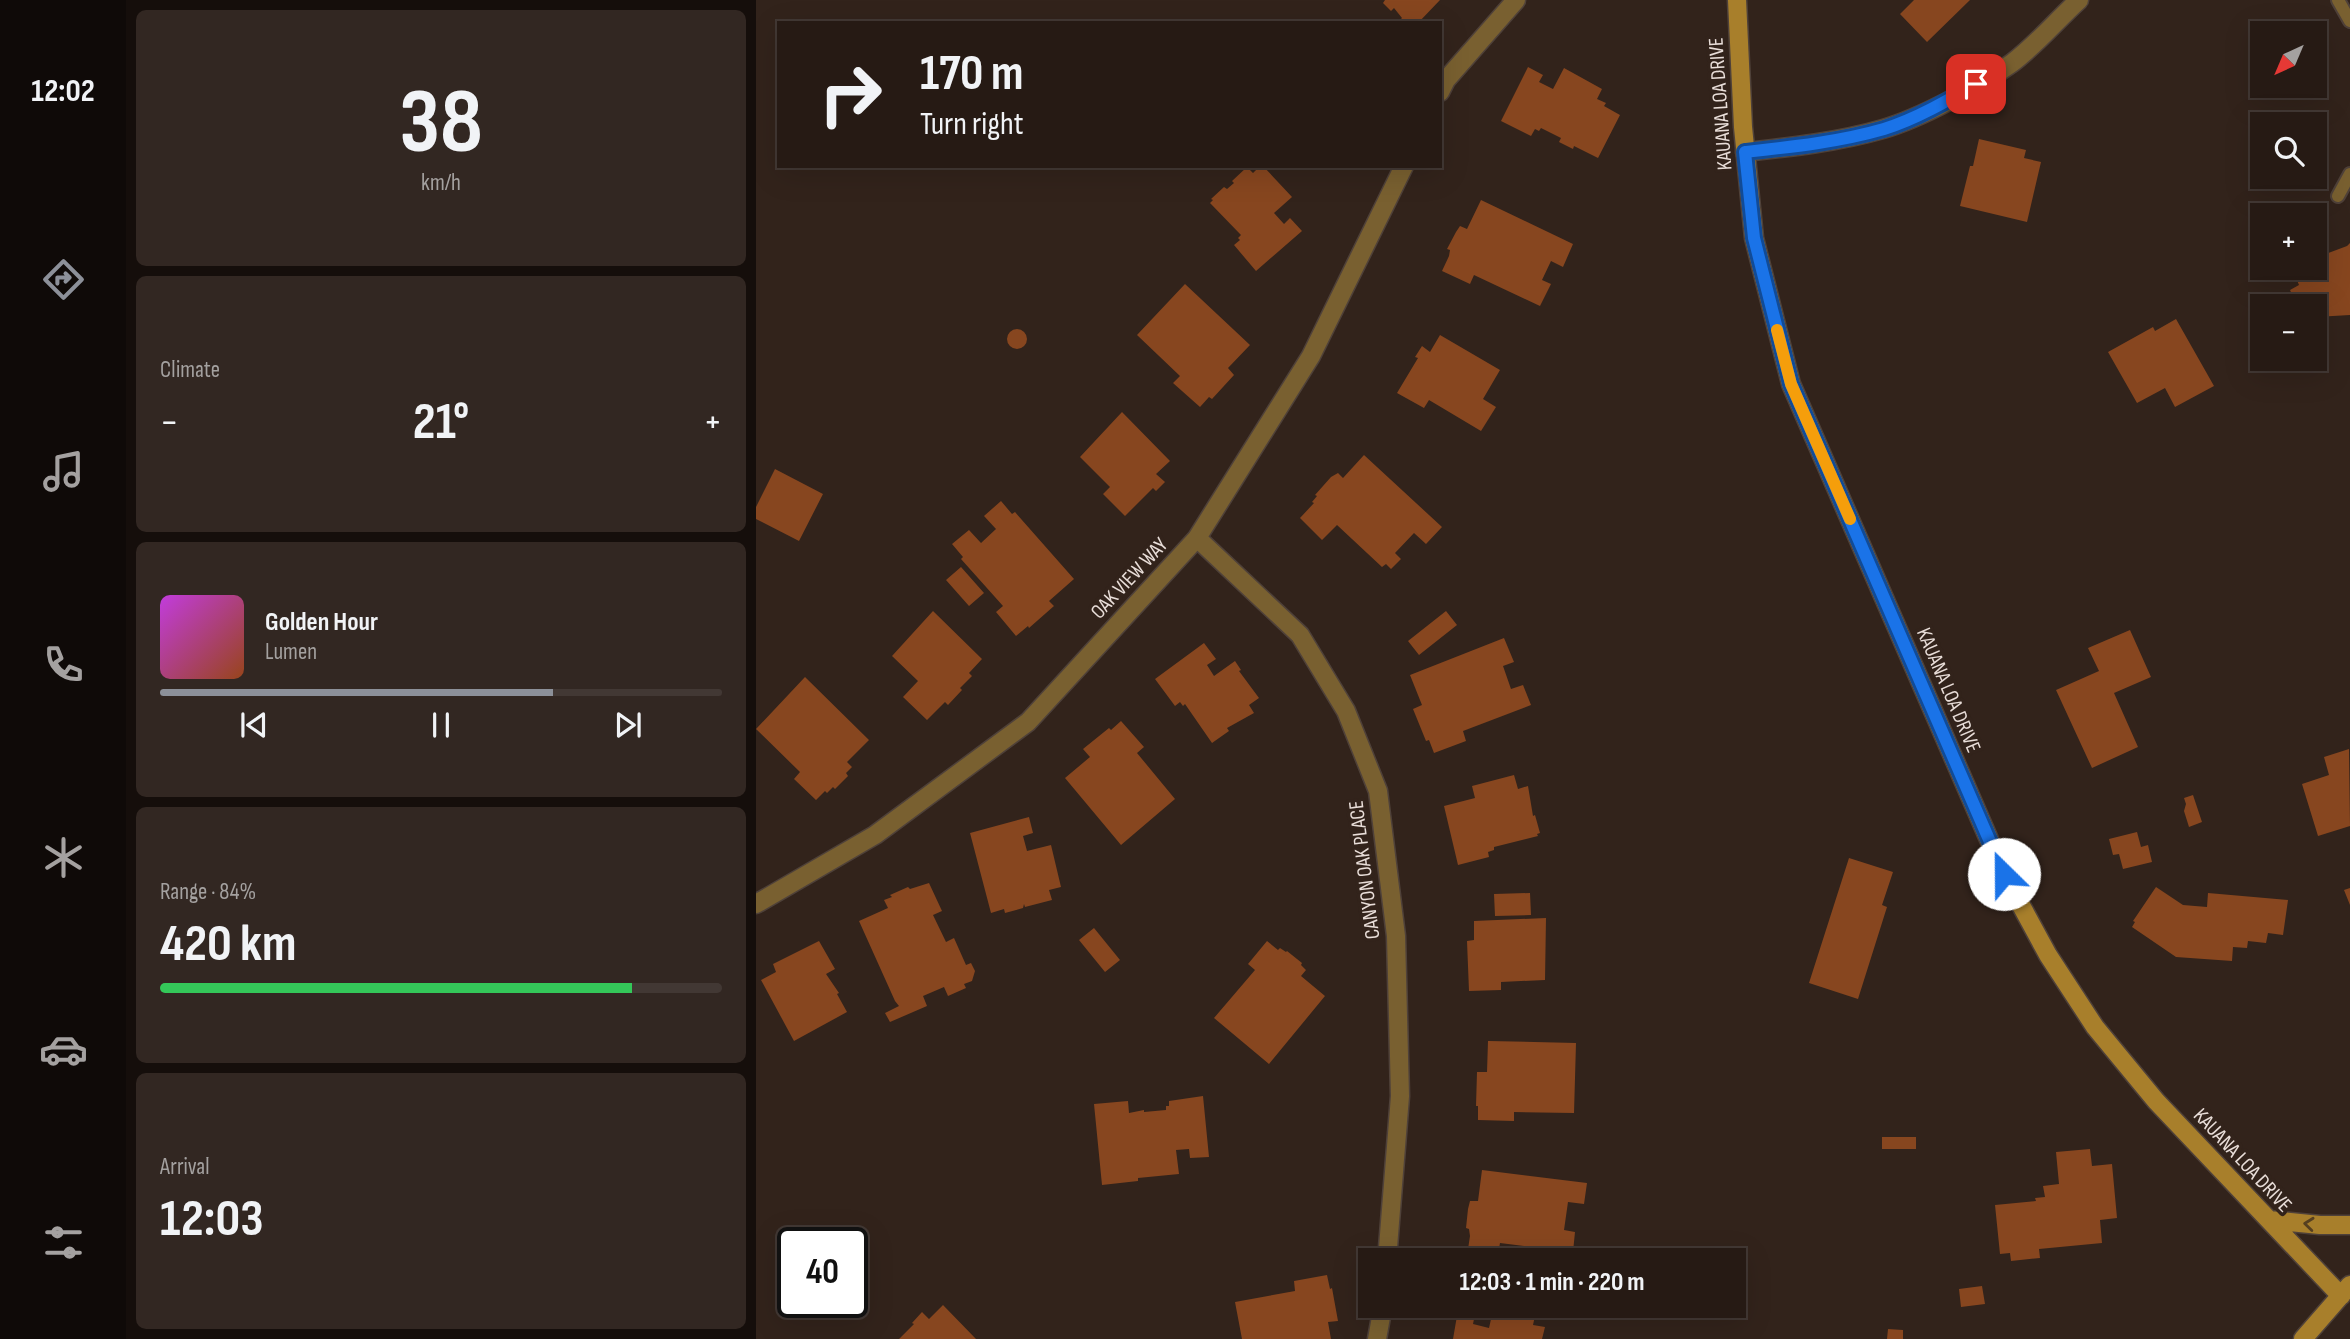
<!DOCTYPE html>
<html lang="en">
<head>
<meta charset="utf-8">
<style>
  body { margin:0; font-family:"Sofia Sans Condensed",sans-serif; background:#322722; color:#f1f3f6; height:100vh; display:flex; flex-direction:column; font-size:26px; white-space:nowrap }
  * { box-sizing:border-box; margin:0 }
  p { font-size:23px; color:#a4a1a0 }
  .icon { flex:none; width:38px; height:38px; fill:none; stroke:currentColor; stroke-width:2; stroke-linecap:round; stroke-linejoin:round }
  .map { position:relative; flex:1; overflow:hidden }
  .details { display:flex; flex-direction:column; gap:10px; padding:10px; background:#150e0b; width:630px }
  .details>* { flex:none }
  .banner { position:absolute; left:21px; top:21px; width:665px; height:147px; border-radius:0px; box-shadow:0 7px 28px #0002,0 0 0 2px #423834; background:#261a14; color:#f1f3f6; overflow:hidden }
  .needle { width:46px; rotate:224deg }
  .buttons { position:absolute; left:1494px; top:21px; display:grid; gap:14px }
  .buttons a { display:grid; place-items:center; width:77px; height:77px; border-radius:0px; background:#261a14; box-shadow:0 7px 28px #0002,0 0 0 2px #423834; font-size:35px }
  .speed { position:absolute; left:21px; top:1227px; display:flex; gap:14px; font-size:35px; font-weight:700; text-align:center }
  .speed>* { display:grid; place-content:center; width:91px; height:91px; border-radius:50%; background:#261a14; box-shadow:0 7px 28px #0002,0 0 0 2px #423834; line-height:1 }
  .speed .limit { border:4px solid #111; border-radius:10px; background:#fff; color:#111 }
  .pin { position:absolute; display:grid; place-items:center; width:60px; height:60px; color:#fff; margin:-30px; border-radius:14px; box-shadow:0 4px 10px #0006 }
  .me { position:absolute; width:77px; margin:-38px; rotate:337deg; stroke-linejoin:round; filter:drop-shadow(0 0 5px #0008) }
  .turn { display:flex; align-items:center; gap:24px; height:147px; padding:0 28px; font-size:32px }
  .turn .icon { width:91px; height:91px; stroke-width:2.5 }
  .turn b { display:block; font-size:49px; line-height:60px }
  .big { font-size:52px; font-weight:700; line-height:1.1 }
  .details .card { flex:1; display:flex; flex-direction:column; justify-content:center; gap:10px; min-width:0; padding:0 24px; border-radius:10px; background:#322722 }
  .details .dial { align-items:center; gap:0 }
  .dial b { font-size:91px; line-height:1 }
  .song { display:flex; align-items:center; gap:21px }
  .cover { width:84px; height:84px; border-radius:10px; background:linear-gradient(135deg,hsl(290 70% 55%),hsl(20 70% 35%)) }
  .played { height:7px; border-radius:4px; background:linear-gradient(90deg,#8c9099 70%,#423834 70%) }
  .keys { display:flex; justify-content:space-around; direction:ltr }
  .heat { display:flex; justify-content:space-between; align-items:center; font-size:38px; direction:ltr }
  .charge { height:10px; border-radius:5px; background:linear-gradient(90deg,#34c759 84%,#423834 0) }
  .trip { position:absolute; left:602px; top:1248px; width:388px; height:70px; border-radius:0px; background:#261a14; box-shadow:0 7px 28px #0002,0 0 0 2px #423834; font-weight:700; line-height:70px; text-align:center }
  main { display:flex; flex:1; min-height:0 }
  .menu { display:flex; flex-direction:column; width:126px; justify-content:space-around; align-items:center; background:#0f0a08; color:#a4a1a0 }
  .menu .icon { width:49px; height:49px }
  .menu .selected { color:#8c9099 }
  .menu b { font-size:32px; color:#f1f3f6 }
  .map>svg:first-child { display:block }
</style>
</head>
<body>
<main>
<nav class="menu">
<b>12:02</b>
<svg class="icon selected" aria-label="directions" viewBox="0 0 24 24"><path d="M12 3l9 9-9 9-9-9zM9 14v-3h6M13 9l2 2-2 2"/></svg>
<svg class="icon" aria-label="music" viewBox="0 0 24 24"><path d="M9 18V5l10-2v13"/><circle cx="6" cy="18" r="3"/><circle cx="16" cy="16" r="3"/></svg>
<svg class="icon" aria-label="phone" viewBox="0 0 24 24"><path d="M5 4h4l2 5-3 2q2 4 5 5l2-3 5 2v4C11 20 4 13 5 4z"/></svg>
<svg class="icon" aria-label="climate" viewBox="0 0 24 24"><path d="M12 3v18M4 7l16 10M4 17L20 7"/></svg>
<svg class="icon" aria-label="car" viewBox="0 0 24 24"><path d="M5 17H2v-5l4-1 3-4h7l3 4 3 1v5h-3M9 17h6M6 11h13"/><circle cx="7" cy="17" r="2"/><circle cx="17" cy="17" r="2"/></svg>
<svg class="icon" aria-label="filters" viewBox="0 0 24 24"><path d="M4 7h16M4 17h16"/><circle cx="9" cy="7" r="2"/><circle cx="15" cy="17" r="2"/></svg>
</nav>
<section class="details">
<div class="card dial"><b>38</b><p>km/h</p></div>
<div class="card"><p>Climate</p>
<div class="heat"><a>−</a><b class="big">21°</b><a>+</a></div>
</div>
<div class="card">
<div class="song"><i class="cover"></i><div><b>Golden Hour</b><p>Lumen</p></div></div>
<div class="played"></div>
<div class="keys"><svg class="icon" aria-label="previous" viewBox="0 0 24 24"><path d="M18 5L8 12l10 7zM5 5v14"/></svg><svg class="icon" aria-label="pause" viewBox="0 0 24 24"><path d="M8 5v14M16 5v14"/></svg><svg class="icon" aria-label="next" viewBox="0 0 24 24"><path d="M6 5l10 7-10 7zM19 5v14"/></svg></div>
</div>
<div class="card"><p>Range · 84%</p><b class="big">420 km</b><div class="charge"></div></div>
<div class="card"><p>Arrival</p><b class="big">12:03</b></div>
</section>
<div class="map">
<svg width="1594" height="1339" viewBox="0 0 1594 1339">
  <rect width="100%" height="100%" fill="#32231b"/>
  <!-- building -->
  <path fill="#87461f" d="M629 0H684L662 23H641L646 18 638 8 635 11 627 3Z
    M1158 0H1214L1171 42 1144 14Z
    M772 67 787 75 783 82 797 89 808 68 846 89 841 99 850 103 848 106 864 115 842 158 818 146 817 149 803 142 805 138 785 128 783 131 779 129 775 136 745 121Z
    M1223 139 1270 150 1268 158 1285 162 1271 222 1204 206 1214 166H1217Z
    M504 166H507L536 197 518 213 528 224 534 218 546 231 500 271 478 245 484 240 482 238 485 235 454 203 457 200 455 199 468 187 471 189 478 183 476 181 491 167 497 173Z
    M725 200 817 244 807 267 795 261 786 280 795 284 784 306 718 275 714 284 686 271 693 256 694 250 691 249 700 232 704 226 711 229Z
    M1594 243V315L1560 317 1559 306H1541L1534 290 1543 285 1536 268H1559V258L1591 246Z
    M429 284 494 345 472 368 478 375 456 399 453 397 444 407 417 383 424 376 381 335Z
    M1420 319 1458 386 1419 407 1409 388 1381 403 1352 352 1397 327 1399 331Z
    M251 339a10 10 0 1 1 20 0a10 10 0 1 1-20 0Z
    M684 335 744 370 727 399 740 407 725 431 673 400 668 408 641 393 662 358 659 357 666 346 674 352Z
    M366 412 414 461 400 474 409 482 400 491 397 488 369 516 347 494 354 487 324 457Z
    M608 455 686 527 670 544 658 533 639 553 645 559 635 569 630 564 626 567 581 525 566 540 544 518 558 503 556 502 561 496 559 495 575 477 582 473 587 478Z
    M19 469 67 494 43 541 0 519V507Z
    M245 501 256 514 259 512 318 579 293 601 298 606 273 628 272 626 260 636 240 612 247 606 205 559 207 557 196 544 213 530 225 543 240 529 228 516Z
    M205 567 228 593 213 606 190 580Z
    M177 611 226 659 213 673 216 676 204 688 206 690 192 705 189 702 171 720 147 697 162 681 136 656Z
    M690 611 701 625 663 655 652 641Z
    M1374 630 1395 677 1358 693 1382 747 1336 768 1300 690 1343 671 1332 648Z
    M748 638 758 662 747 666 755 689 767 685 775 705 707 731 710 741 678 753 673 740 670 741 657 709 666 705 654 675Z
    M448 643 460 659 451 665 458 676 479 661 485 670 483 671 503 698 493 705 498 713 471 728 473 731 456 743 429 704 427 706 424 702 419 706 399 679Z
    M49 677 113 740 91 762 96 767 90 773 92 776 79 789 77 787 71 793 69 791 60 800 38 779 44 772 0 729Z
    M365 721 388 747 381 753 419 799 365 845 309 778 334 757 327 749 353 728 355 730Z
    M1593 749 1594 826 1562 836 1546 784 1573 775 1568 757Z
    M758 775 762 789 772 786 777 816 779 815 784 833 781 834 782 836 738 847V850L732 852 733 857 702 865 688 806 719 798 716 786Z
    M1437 795 1446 822 1433 827 1428 811 1430 804 1428 798Z
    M273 817 277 833 267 836 271 851 295 845 305 887 293 890 296 900 269 907 268 904 267 908 249 913 248 909 235 913 214 833Z
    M1381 832 1385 847 1392 845 1396 862 1367 869 1363 854 1357 855 1353 839Z
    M1093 858 1137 872 1126 905 1131 907 1102 999 1053 983Z
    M173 883 186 911 177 915 190 942 198 938 210 965 215 963 219 971 216 981 208 984 210 988 192 996 188 987 167 996 171 1006 134 1022 129 1013 143 1006 139 1001 103 921 132 908 128 900 136 897 134 895 152 887 154 889Z
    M1400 887 1427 905 1451 907 1452 893 1532 900 1527 935 1512 933 1510 943 1492 941 1491 948 1477 947 1476 961 1420 957 1376 927 1379 922 1377 921Z
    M1594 888V905L1588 890Z
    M774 893 775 915 739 916 738 894Z
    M790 918 789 980 745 982V990L713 991 711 941 718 940V921Z
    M338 928 364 960 349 972 323 940Z
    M63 941 79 969 70 974 83 993 81 994 91 1012 38 1041 5 980 20 972 17 964Z
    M511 941 522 950 524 948 530 952 531 951 546 963 545 965 550 970 545 976 569 996 513 1064 458 1018 499 970 492 964Z
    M732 1041 820 1043 818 1113 758 1112V1121L722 1120V1106H720L721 1072H731Z
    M447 1096 453 1157 434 1158 433 1149 420 1150 423 1174 382 1178V1181L346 1185 338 1104 372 1101 373 1113 388 1110V1112L410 1110V1106H413V1101Z
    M1126 1137H1160V1149H1126Z
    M1334 1149 1336 1166 1356 1164 1361 1218 1344 1220 1346 1243 1283 1249 1284 1258 1255 1261 1254 1253 1244 1254 1239 1205 1280 1201 1279 1198 1289 1197 1287 1186 1303 1184 1300 1152Z
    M726 1170 831 1183 828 1204 812 1202 808 1230 819 1232 817 1252 744 1243 742 1254 712 1249 714 1236 713 1229 710 1228 712 1209 714 1201H722Z
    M571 1275 574 1289 576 1288 582 1321 572 1322 575 1339H486L479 1302 539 1291 538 1281Z
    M1226 1286 1229 1304 1205 1307 1203 1289Z
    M187 1305 220 1339H143L158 1324 156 1323 166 1312 173 1319Z
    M738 1306H754L780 1311 777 1325 789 1327 786 1339H697L702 1310 719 1314 717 1324 733 1328Z
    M1132 1329 1147 1330V1339H1131Z"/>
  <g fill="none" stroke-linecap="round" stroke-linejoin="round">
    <!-- lane casing -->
    <g stroke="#4f4139" stroke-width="16">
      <path id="lane" d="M1582 0 1594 21
        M1582 196 1594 174"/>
    </g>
    <!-- street casing -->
    <g stroke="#4f4139" stroke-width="21">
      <path id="street" d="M684 92 690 80 760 0
        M989 152C1035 147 1082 142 1127 129 1165 118 1224 86 1256 63 1280 45 1301 20 1323 0
        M441 538 544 635 590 711 622 791 640 936 644 1096 631 1260
        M0 904 119 835 272 722 441 538 555 356 648 166
        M621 1339 627 1306"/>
    </g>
    <!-- secondary casing -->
    <g stroke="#4f4139" stroke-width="21">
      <path id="secondary" d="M981 0 987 127 998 238 1035 384 1248 874 1292 955 1339 1027 1400 1101 1585 1296
        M1513 1220 1564 1225H1594
        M1547 1339 1594 1285"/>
    </g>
    <!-- lane -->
    <use href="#lane" stroke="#796030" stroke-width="12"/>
    <!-- street -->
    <use href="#street" stroke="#796030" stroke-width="18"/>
    <!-- secondary -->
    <use href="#secondary" stroke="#a87f2b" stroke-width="18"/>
  </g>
  <!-- one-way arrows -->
  <defs><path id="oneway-chevron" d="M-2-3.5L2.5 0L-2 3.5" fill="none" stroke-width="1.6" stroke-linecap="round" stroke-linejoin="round" transform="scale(1.75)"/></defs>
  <use stroke="#553f20" href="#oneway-chevron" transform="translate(1553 1224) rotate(-174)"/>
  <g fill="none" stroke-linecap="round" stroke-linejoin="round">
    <!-- route casing -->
    <g stroke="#114b97" stroke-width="18">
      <path id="route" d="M1220 84C1191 101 1160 119 1128 129 1083 142 1035 147 989 152L998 238 1035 384 1248 874"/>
    </g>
    <!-- route -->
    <use href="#route" stroke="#1a73e8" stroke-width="12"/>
    <!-- slow -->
    <path stroke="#f59e0b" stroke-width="12" d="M1021 330 1035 384 1094 519"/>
  </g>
  <g text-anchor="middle" stroke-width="7" stroke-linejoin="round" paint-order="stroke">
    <!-- street labels -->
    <g font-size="21" fill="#e9ded9" stroke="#32231b">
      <text transform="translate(964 104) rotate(-94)" y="7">KAUANA LOA DRIVE</text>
      <text transform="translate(373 578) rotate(-47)" y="7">OAK VIEW WAY</text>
      <text transform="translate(1193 690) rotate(67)" y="7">KAUANA LOA DRIVE</text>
      <text transform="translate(608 870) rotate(-97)" y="7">CANYON OAK PLACE</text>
      <text transform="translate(1487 1160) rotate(47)" y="7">KAUANA LOA DRIVE</text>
    </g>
  </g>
</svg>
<div class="buttons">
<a><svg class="needle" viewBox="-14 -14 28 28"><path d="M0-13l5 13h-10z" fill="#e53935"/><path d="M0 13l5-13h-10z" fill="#a4a1a0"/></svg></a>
<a><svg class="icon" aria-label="search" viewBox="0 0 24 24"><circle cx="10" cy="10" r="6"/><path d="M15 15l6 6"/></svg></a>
<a>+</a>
<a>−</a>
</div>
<div class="speed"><div class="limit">40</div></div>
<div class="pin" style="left:1220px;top:84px;background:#d93025"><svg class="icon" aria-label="arrive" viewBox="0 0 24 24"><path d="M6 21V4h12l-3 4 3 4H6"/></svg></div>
<svg class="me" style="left:1248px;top:874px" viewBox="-20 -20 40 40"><circle r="19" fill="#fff"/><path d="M0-13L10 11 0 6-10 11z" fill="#1a73e8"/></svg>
<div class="trip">12:03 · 1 min · 220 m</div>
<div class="banner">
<div class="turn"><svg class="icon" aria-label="right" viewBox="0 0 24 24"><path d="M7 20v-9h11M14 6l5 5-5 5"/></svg><div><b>170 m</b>Turn right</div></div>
</div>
</div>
</main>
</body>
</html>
